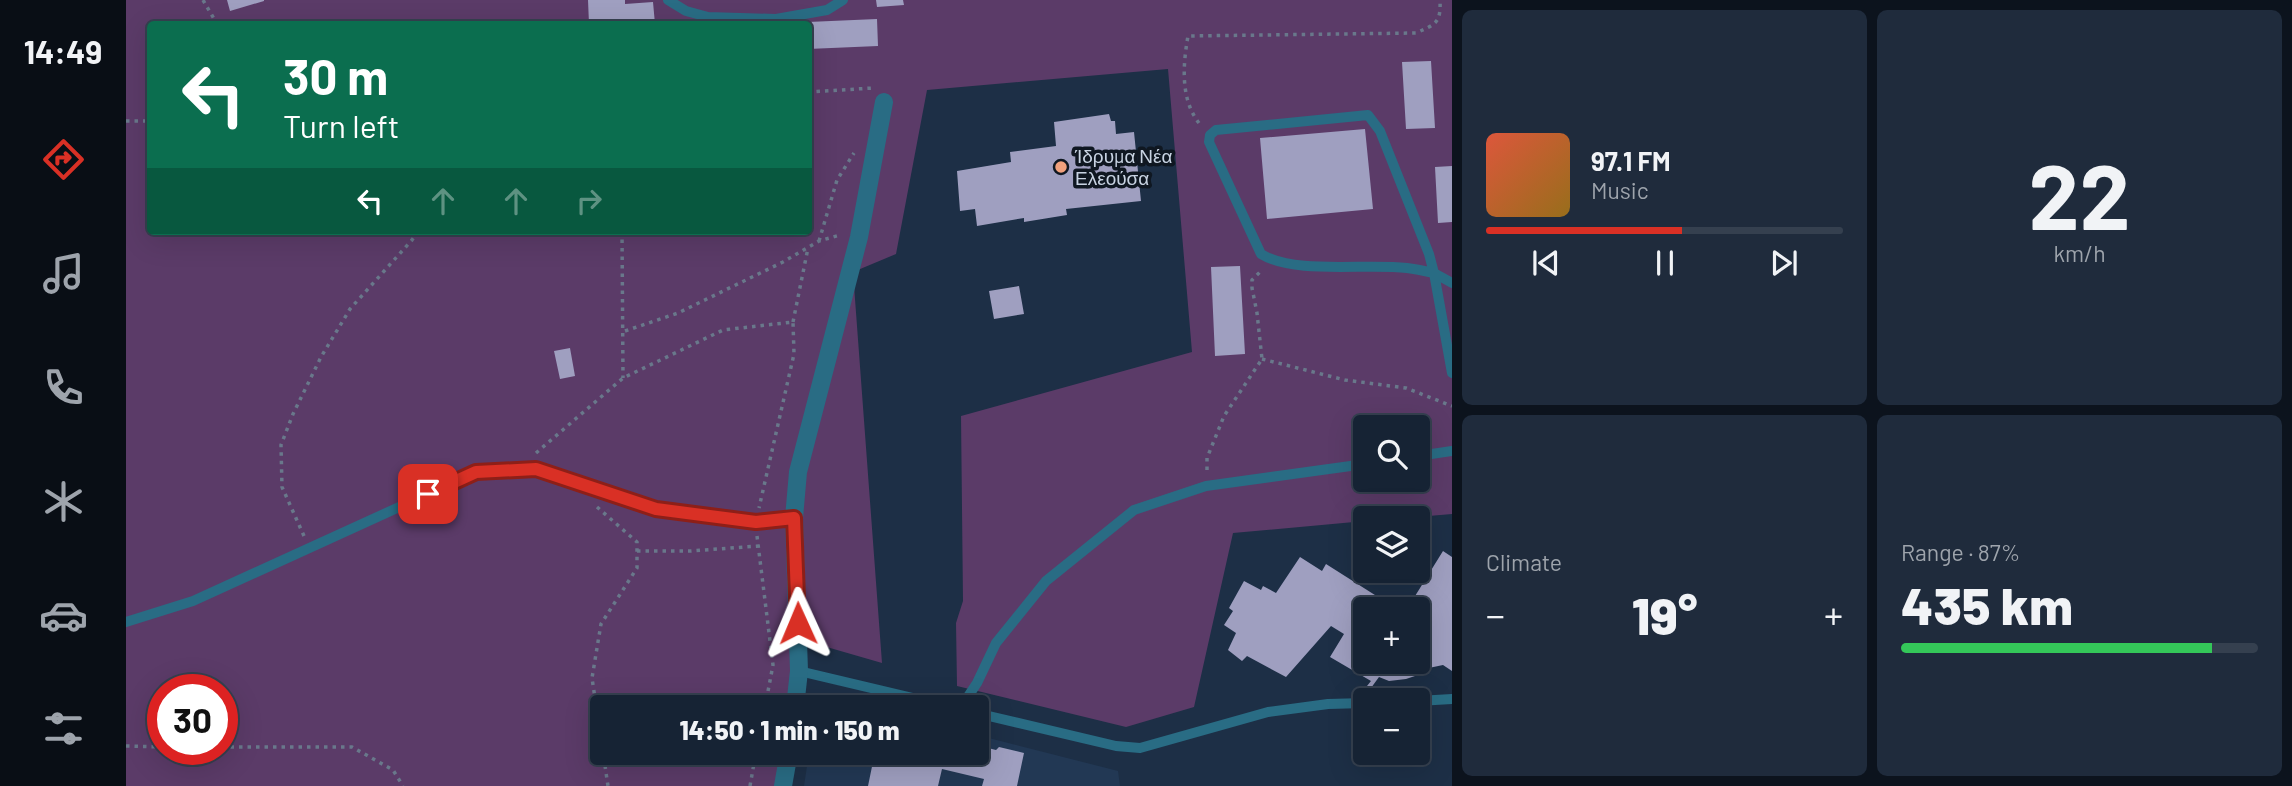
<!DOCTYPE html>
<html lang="en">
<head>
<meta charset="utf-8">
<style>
  body { margin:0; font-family:Barlow,sans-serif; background:#1f2b3c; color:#f1f3f6; height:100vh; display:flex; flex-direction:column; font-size:26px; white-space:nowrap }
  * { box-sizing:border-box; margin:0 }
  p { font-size:23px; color:#9ea4ac }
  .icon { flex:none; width:38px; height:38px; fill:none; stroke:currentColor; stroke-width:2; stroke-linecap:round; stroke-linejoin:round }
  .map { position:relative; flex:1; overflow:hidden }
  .drawer { display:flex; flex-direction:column; gap:10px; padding:10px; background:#0c131d; width:840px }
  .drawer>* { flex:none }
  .hud { position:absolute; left:21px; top:21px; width:665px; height:214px; border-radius:7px; box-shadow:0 7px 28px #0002,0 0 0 2px #35404f; background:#0b6e4f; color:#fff; overflow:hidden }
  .controls { position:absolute; left:1227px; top:415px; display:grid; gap:14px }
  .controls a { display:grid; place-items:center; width:77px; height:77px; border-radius:7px; background:#162334; box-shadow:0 7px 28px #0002,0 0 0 2px #35404f; font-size:35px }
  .speed { position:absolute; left:21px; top:674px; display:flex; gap:14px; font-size:35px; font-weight:700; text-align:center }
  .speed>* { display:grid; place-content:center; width:91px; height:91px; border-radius:50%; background:#162334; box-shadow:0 7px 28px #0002,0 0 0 2px #35404f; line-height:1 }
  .speed .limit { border:10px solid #d22; background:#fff; color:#111 }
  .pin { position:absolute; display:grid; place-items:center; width:60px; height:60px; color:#fff; margin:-30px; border-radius:14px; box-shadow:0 4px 10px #0006 }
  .me { position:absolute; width:77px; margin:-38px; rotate:359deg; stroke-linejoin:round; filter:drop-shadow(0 0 5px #0008) }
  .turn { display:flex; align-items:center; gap:24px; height:147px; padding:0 21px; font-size:32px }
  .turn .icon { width:91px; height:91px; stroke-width:2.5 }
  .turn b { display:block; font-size:49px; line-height:60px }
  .lanes { display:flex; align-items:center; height:66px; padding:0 21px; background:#0003; justify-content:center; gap:35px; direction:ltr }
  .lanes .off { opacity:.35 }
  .big { font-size:52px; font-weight:800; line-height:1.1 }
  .drawer .tile { flex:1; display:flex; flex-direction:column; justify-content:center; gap:10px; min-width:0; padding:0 24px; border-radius:10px; background:#1f2b3c }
  .drawer .dial { align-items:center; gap:0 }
  .dial b { font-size:91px; line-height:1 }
  .song { display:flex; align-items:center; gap:21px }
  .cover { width:84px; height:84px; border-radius:10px; background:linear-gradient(135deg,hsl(10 70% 55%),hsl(40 70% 35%)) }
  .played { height:7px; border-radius:4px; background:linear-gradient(90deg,#d93025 55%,#35404f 55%) }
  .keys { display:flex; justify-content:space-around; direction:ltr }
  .heat { display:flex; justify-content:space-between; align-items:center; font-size:38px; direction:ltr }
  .charge { height:10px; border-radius:5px; background:linear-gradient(90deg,#34c759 87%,#35404f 0) }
  .drawer .tiles { flex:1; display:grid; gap:10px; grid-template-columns:repeat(2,1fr) }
  .trip { position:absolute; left:464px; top:695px; width:399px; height:70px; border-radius:7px; background:#162334; box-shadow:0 7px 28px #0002,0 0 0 2px #35404f; font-weight:800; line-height:70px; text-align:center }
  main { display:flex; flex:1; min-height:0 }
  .dock { display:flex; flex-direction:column; width:126px; justify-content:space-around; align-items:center; background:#090e15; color:#9ea4ac }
  .dock .icon { width:49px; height:49px }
  .dock .active { color:#d93025 }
  .dock b { font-size:32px; color:#f1f3f6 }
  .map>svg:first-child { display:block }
</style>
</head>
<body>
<main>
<nav class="dock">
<b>14:49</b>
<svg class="icon active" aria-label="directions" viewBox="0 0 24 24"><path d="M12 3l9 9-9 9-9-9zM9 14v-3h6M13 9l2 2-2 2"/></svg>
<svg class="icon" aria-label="music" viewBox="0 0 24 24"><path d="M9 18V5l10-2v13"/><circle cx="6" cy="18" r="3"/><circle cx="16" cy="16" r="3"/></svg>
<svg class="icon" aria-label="phone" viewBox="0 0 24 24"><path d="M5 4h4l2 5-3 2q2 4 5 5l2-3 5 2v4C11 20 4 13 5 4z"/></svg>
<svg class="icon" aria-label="climate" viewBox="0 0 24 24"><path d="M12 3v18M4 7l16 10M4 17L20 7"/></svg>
<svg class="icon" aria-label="car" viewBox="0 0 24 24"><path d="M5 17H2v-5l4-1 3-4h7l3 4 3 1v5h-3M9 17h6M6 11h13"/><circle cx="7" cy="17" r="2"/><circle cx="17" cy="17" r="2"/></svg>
<svg class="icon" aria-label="filters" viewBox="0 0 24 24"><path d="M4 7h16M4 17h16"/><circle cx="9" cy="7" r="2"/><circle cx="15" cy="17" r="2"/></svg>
</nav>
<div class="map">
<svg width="1326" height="786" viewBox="0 0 1326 786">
  <rect width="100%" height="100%" fill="#1d2f46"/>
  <!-- built -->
  <path fill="#223854" d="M851 735 992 771 994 786H678L683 753 850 752Z"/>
  <!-- green -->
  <path fill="#5b3b68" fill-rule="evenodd" d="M0 0H1326V514L1279 518H1239V521L1107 533 1068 707 1000 727 831 686 830 623 837 601 835 416 1066 352 1042 69 801 90 770 254 727 272 756 663 673 639 664 707H476V752L658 753 654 786H0ZM24 24H682V231H24ZM1239 427H1292V480H1239ZM37 690H96V749H37Z"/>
  <!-- building -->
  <path fill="#9f9fc0" d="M101 0H138V1L104 11Z
    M462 0H499V4L527 2 529 24H463Z
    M750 0H777L778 5 751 7Z
    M751 19 752 46 682 49V22Z
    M1305 61 1309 128 1280 129 1276 62Z
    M983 114 985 121H989L990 134 1008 132 1015 201 940 209 941 215 898 222V218L851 226 849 209 834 211 831 171 885 162 884 152 930 146 928 122Z
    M1239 129 1247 209 1141 219 1134 138Z
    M1326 166V222L1312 223 1309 167Z
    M1114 266 1119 354 1089 356 1085 267Z
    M893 286 898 314 868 319 863 291Z
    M444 348 449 376 434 379 428 351Z
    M1317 551 1326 557V671L1317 665 1298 669 1292 675 1280 679 1263 681 1253 677 1245 688 1241 686 1245 681 1204 657 1218 634 1205 626 1160 677 1121 656 1116 661 1102 650 1110 633 1098 625 1107 611 1103 608 1118 581 1135 590 1137 586 1150 593 1174 557 1196 571 1200 564 1271 609H1239V662H1292V609H1281Z
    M850 745 870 750 873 747 898 753 891 786H856L858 779 816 769 812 786H742L749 752H850Z"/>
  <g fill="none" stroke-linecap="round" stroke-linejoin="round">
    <!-- path -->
    <path stroke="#69788b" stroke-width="3.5" stroke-dasharray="3.5 5" stroke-linecap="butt" d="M77 0 91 24
      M682 92 747 88
      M0 121H24
      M1073 123C1054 99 1057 64 1062 36L1290 33C1310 24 1315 23 1314 0
      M496 231 497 378
      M693 241 711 180 728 153
      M667 322 682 248
      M499 331 552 313 657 262 693 241 714 235
      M1136 359 1219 380 1280 388 1326 406
      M410 453 497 378 597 330 667 322 668 354 633 508
      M1081 470V458L1098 416 1136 359 1131 313 1126 288V280L1136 270
      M471 507 511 542V568L475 624 466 678 482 786
      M178 536 156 487 155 445 167 414 195 357 224 309 286 240 292 231
      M631 536 647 665 639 707
      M511 551H565L633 546
      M0 746 37 747
      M96 747H226L267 770 277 786
      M624 786 630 752"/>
    <!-- lane -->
    <path stroke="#296c84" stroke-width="10" d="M542 0 560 11 582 17 650 19 701 10 717 0
      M1242 115 1254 131 1303 254 1308 273C1299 271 1290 269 1281 268 1239 263 1169 275 1135 254L1083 142 1084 135 1090 130Z
      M1308 273 1326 373
      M1308 273 1326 283
      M1292 456 1326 451
      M0 622 67 601 350 472 410 469 530 509 630 522 668 518
      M673 671 825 707
      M1292 701 1326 699
      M835 707 851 683 870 643 920 581 1008 510 1080 486 1239 464
      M850 713 990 746 1014 748 1142 712 1202 704 1239 703"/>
    <!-- street -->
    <path stroke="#296c84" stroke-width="18" d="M669 707 673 671 668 518 672 472 733 237 758 102
      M657 786 663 752"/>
  </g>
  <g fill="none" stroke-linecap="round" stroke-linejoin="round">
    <!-- route casing -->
    <g stroke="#8d1f18" stroke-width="18">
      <path id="route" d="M302 494 350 472 410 469 530 509 630 522 668 518 672 623"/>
    </g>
    <!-- route -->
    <use href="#route" stroke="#d93025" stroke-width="12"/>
  </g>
  <!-- markers -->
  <circle fill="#f1a17d" stroke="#0f1721" stroke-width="2.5" cx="935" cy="167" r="7"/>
  <g text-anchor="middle" stroke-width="7" stroke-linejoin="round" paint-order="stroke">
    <!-- poi labels -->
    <g font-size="19" fill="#c8d3e2" stroke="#0f1721" text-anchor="start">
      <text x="949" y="163">Ίδρυμα Νέα<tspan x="949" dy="22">Ελεούσα</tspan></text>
    </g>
  </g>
</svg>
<div class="controls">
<a><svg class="icon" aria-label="search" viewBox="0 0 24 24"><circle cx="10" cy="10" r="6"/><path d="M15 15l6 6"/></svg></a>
<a><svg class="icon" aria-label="layers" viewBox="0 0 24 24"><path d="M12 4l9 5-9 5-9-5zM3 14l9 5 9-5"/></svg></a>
<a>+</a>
<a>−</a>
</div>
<div class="speed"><div class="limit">30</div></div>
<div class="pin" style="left:302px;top:494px;background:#d93025"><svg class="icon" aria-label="arrive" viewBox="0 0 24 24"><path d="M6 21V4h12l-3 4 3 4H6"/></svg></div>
<svg class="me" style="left:672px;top:623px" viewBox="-20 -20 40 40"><path d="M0-17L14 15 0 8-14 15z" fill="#d93025" stroke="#fff" stroke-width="4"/></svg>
<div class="trip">14:50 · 1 min · 150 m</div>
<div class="hud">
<div class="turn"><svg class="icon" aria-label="left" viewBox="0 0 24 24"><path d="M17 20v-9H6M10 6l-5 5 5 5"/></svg><div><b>30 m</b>Turn left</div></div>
<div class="lanes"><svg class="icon" aria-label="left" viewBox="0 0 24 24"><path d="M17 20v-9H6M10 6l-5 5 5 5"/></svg><svg class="icon off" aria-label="ahead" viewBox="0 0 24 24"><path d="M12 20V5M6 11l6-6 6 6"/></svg><svg class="icon off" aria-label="ahead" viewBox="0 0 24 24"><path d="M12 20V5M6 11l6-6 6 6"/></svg><svg class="icon off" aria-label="right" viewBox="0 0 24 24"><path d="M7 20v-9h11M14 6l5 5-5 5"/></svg></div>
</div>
</div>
<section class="drawer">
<div class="tiles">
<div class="tile">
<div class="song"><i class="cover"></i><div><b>97.1 FM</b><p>Music</p></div></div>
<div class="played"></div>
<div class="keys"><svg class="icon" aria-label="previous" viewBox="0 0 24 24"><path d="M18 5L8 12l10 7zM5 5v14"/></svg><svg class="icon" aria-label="pause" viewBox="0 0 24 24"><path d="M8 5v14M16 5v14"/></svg><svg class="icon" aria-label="next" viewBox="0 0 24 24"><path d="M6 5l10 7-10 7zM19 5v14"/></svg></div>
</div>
<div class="tile dial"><b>22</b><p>km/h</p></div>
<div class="tile"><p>Climate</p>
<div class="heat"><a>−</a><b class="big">19°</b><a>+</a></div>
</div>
<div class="tile"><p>Range · 87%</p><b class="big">435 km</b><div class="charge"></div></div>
</div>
</section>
</main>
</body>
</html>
